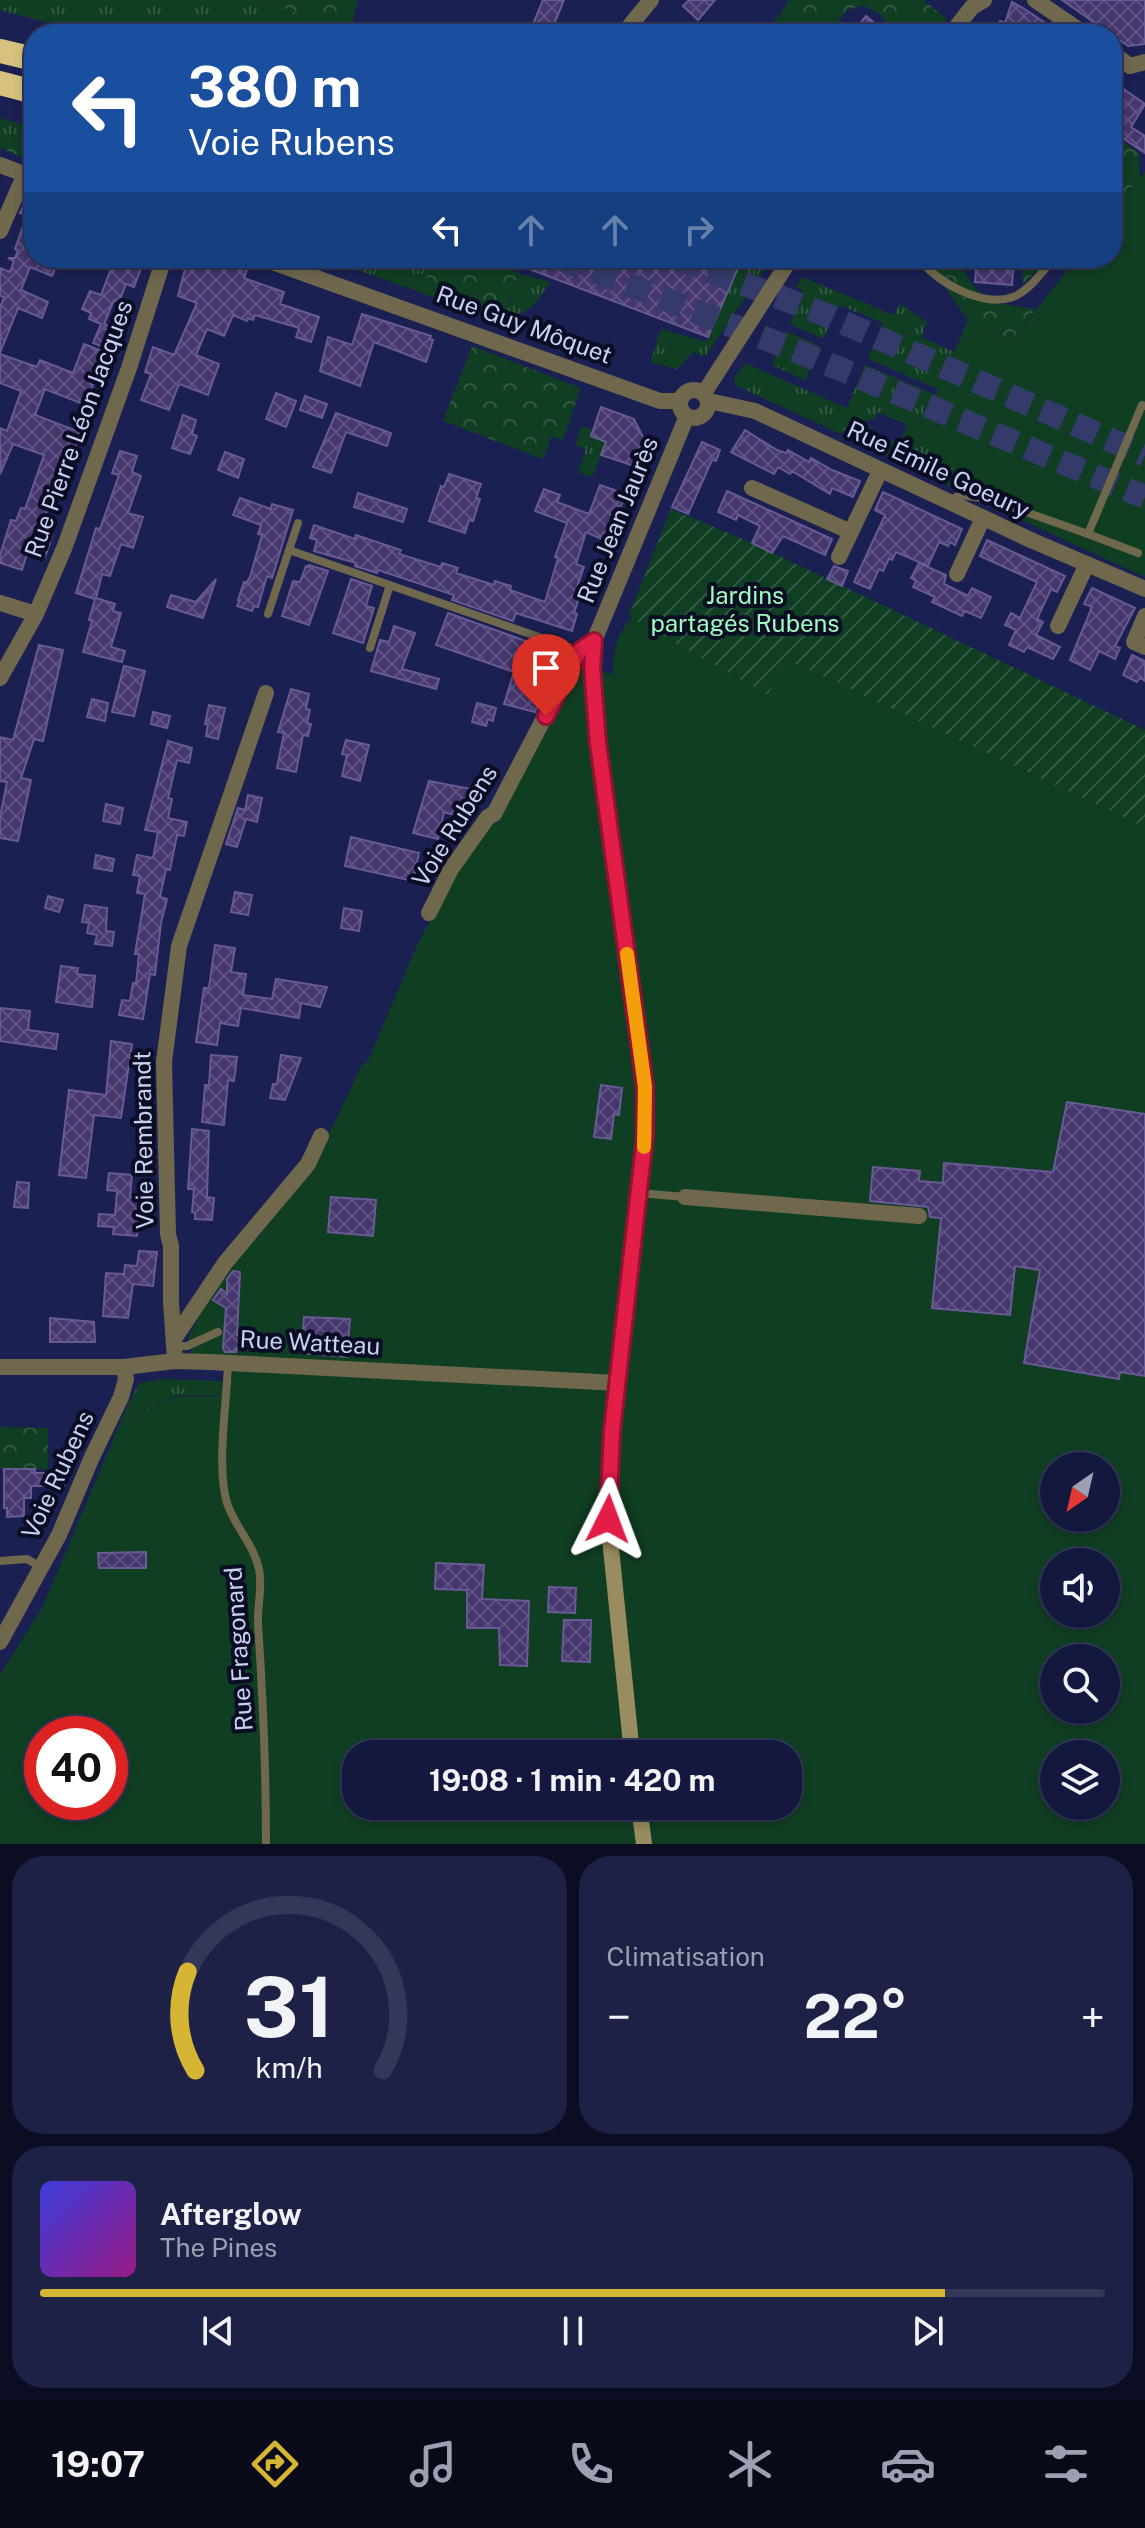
<!DOCTYPE html>
<html lang="fr">
<head>
<meta charset="utf-8">
<style>
  body { margin:0; font-family:"Public Sans",sans-serif; background:#1d2145; color:#f1f3f6; height:100vh; display:flex; flex-direction:column; font-size:30px; white-space:nowrap }
  * { box-sizing:border-box; margin:0 }
  p { font-size:26px; color:#9da0b0 }
  .icon { flex:none; width:44px; height:44px; fill:none; stroke:currentColor; stroke-width:2; stroke-linecap:round; stroke-linejoin:round }
  .map { position:relative; height:1844px; overflow:hidden }
  .side { display:flex; flex-direction:column; gap:12px; padding:12px; background:#0b0d22; flex:1 }
  .side>* { flex:none }
  .hud { position:absolute; left:24px; top:24px; width:1098px; height:244px; border-radius:32px; box-shadow:0 4px 12px #0003,0 0 0 2px #333758; background:#1a4fa0; color:#fff; overflow:hidden }
  .needle { width:52px; rotate:214deg }
  .fabs { position:absolute; left:1040px; top:1452px; display:grid; gap:16px }
  .fabs a { display:grid; place-items:center; width:80px; height:80px; border-radius:50%; background:#14183e; box-shadow:0 4px 12px #0003,0 0 0 2px #333758; font-size:40px }
  .speed { position:absolute; left:24px; top:1716px; display:flex; gap:16px; font-size:40px; font-weight:700; text-align:center }
  .speed>* { display:grid; place-content:center; width:104px; height:104px; border-radius:50%; background:#14183e; box-shadow:0 4px 12px #0003,0 0 0 2px #333758; line-height:1 }
  .speed .limit { border:12px solid #d22; background:#fff; color:#111 }
  .pin { position:absolute; display:grid; place-items:center; width:68px; height:68px; color:#fff; margin:-82px -34px; border-radius:50% 50% 50% 0; rotate:-45deg; box-shadow:0 0 8px #0007 }
  .pin .icon { rotate:45deg }
  .me { position:absolute; width:88px; margin:-44px; rotate:3deg; stroke-linejoin:round; filter:drop-shadow(0 0 6px #0008) }
  .turn { display:flex; align-items:center; gap:28px; height:168px; padding:0 32px; font-size:36px }
  .turn .icon { width:104px; height:104px; stroke-width:2.5 }
  .turn b { display:block; font-size:56px; line-height:68px }
  .lanes { display:flex; align-items:center; height:76px; padding:0 32px; background:#0003; justify-content:center; gap:40px; direction:ltr }
  .lanes .off { opacity:.35 }
  .big { font-size:60px; font-weight:700; line-height:1.1 }
  .side .card { flex:1; display:flex; flex-direction:column; justify-content:center; gap:12px; min-width:0; padding:0 28px; border-radius:32px; background:#1d2145 }
  .side .dial { align-items:center; gap:0 }
  .dial svg { height:208px; overflow:visible; fill:none; stroke:#333758; stroke-width:7; stroke-linecap:round; text-anchor:middle }
  .dial text { fill:#f1f3f6; stroke:none }
  .song { display:flex; align-items:center; gap:24px }
  .cover { width:96px; height:96px; border-radius:12px; background:linear-gradient(135deg,hsl(240 70% 55%),hsl(310 70% 35%)) }
  .played { height:8px; border-radius:4px; background:linear-gradient(90deg,#d6b534 85%,#333758 85%) }
  .keys { display:flex; justify-content:space-around; direction:ltr }
  .heat { display:flex; justify-content:space-between; align-items:center; font-size:44px; direction:ltr }
  .side .tiles { flex:1; display:grid; gap:12px; grid-template-columns:1fr 1fr }
  .card:last-child { grid-column:span 2 }
  .trip { position:absolute; left:342px; top:1740px; width:460px; height:80px; border-radius:32px; background:#14183e; box-shadow:0 4px 12px #0003,0 0 0 2px #333758; font-weight:700; line-height:80px; text-align:center }
  .tab-bar { display:flex; height:128px; justify-content:space-around; align-items:center; background:#080a19; color:#9da0b0 }
  .tab-bar .icon { width:56px; height:56px }
  .tab-bar .current { color:#d6b534 }
  .tab-bar b { font-size:36px; color:#f1f3f6 }
  .map>svg:first-child { display:block }
</style>
</head>
<body>
<div class="map">
<svg width="1145" height="1844" viewBox="0 0 1145 1844">
  <defs>
    <pattern id="grass-tufts" width="24" height="20" patternUnits="userSpaceOnUse" patternTransform="scale(2)"><rect width="24" height="20" fill="#103e23"/><path d="M3 7l-1-3M5 7V3M7 7l1-3M15 17l-1-3M17 17v-4M19 17l1-3" fill="none" stroke="#315943"/></pattern>
    <pattern id="forest-crowns" width="20" height="18" patternUnits="userSpaceOnUse" patternTransform="scale(2)"><rect width="20" height="18" fill="#103e23"/><path d="M2 6a3 3 0 1 1 6 0M12 15a3 3 0 1 1 6 0" fill="none" stroke="#315943"/></pattern>
    <pattern id="garden-furrows" width="10" height="10" patternUnits="userSpaceOnUse" patternTransform="scale(2)"><rect width="10" height="10" fill="#103e23"/><path d="M-1 1l2-2M0 10L10 0M9 11l2-2" fill="none" stroke="#315943"/></pattern>
    <pattern id="building-cross-hatch" width="8" height="8" patternUnits="userSpaceOnUse" patternTransform="scale(2)"><rect width="8" height="8" fill="#45366d"/><path d="M0 0l8 8M0 8l8-8" fill="none" stroke="#5e5282"/></pattern>
  </defs>
  <rect width="100%" height="100%" fill="#1a2052"/>
  <!-- grass -->
  <path fill="url(#grass-tufts)" d="M0 0H258L360 34H91L0 10Z
    M0 118 34 127V151L0 139Z
    M1145 172 1076 524 991 494 958 490 846 436 854 426 872 427 870 432 899 444 907 425 881 413 878 412 874 420 854 422 841 434 735 385 734 378 745 363 847 408 865 365 936 395 938 389 868 359 883 323 839 305 823 339 790 324 803 291 796 287 802 277 894 315 900 304 927 322 921 337 954 352 956 349 1083 402 1112 258Z
    M324 258H432L422 293Z
    M742 258H769V262L707 354 700 356 694 352 677 369 650 362 661 329 706 342Z
    M518 273 550 282C535 303 533 314 505 316Z
    M786 331 820 346 805 380 772 365Z
    M582 426 593 430 591 436 606 442 592 477 578 472 586 449 575 445Z
    M164 1379 220 1381 219 1395H178L119 1423 139 1383Z"/>
  <!-- forest -->
  <path fill="url(#forest-crowns)" d="M258 0H358L350 31Z
    M790 0H923L947 19 935 34H881L887 24 881 15 863 5 846 11 830 34H765Z
    M1113 134 1139 153 1140 178 1112 213Z
    M0 139 34 151V162L0 148Z
    M432 258H478L518 273 502 323 422 293Z
    M920 258H940L953 267 963 268C979 303 1001 305 1036 309L1009 344 968 320 936 275Z
    M1022 258H1048L1023 285Z
    M472 346 581 388 563 440 552 436 543 459 443 421Z
    M0 1427 48 1428V1469H0Z"/>
  <!-- park -->
  <path fill="#103e23" fill-rule="evenodd" d="M1145 171V577L987 504 997 478 916 444 968 320 1009 344 1077 258H1112V213Z
    M671 509 1145 731V1844H0V1675L43 1606 120 1423 178 1396H219L220 1382 231 1381 236 1358 192 1355 188 1338C203 1309 230 1252 258 1237L314 1165 362 1065 368 1061 418 943 464 859 493 823H498L575 664 613 675C614 654 615 633 632 619L629 614ZM1054 1466H1106V1518H1054ZM1054 1562H1106V1614H1054ZM1054 1658H1106V1710H1054ZM42 1734H110V1802H42ZM356 1754H788V1806H356ZM1054 1754H1106V1806H1054Z"/>
  <!-- garden -->
  <path fill="url(#garden-furrows)" d="M671 509 752 543 1145 730V827L786 659 768 695 633 619 630 614Z"/>
  <!-- building -->
  <path fill="url(#building-cross-hatch)" stroke="#685a94" stroke-width="2" d="M543 0H564L550 34H529Z
    M689 0H715L698 20 683 6Z
    M1062 0H1145V44L1128 46Z
    M1012 2 1023 8 1062 34H991L1000 21 1005 23Z
    M866 16 888 34H852Z
    M1112 81 1145 104 1131 127 1145 136V153L1112 131Z
    M31 188H34V258L57 264 52 276 30 267 21 290 48 302 42 318 18 308 0 353V308L4 297 0 296V268L10 272 14 261 8 258H15L18 250 15 249 27 215 20 213Z
    M115 258H145L134 287 126 284 119 302 114 300 104 324 117 329 109 349 93 343 101 324 89 319 91 313 82 309 90 291 101 295Z
    M188 258H217L247 269 244 278 284 292 280 304 319 317 311 342 296 337 299 328 255 315 253 320 248 318 247 321 233 315 224 336 207 329 196 355 219 364 208 395 179 384 169 410 141 400 151 374 145 372 153 347 174 355 197 303 178 296Z
    M500 258H734L741 261 708 337Z
    M977 258H1014L1012 285 975 282Z
    M362 314 431 336 430 339 433 340 426 362 374 342 360 386 320 371 328 337 352 345Z
    M84 344 102 351 90 384 93 385 88 396 86 395 83 404 45 389 35 415 80 432 74 452 67 464 65 463 40 530 53 534 45 557 28 551 22 570 0 563V555L11 520 16 521 21 508 25 509 44 455 13 444 0 474V428L7 431 21 391 0 383V354L37 367 40 360 73 373Z
    M276 393 296 401 286 427 266 419Z
    M305 396 327 404 322 418 300 410Z
    M601 407 634 419 644 439 634 466 601 455 606 442 591 436Z
    M336 413 391 433 387 446 346 432 331 473 313 467Z
    M183 415 196 420 192 434 197 436 190 454 172 448Z
    M745 430 777 450 786 453 788 450 809 462 811 458 832 470 860 481 853 497 832 488 830 494 792 471 790 474 778 467 774 474 731 452Z
    M702 442 720 450 716 461 712 460 688 514 672 507Z
    M120 451 137 456 132 472 141 476 128 513 143 517 133 548 121 544 110 576 102 574 96 598 115 604 113 611 121 613 111 647 125 651 122 662 83 652 92 621 89 620 95 599 76 593 96 528 100 529 119 475 112 473Z
    M225 452 244 459 238 478 218 470Z
    M449 474 481 484 476 498 480 499 473 521 469 520 465 533 429 521 441 486 444 487Z
    M600 485 626 494 606 541 586 532 576 564 584 567 577 587 582 589 574 613 577 614 572 631 516 613 513 621 452 600 454 595 378 570 377 573 355 566 356 563 314 551 317 540 310 538 314 525 355 539 356 535 401 550 399 554 441 567 442 563 458 568 456 573 494 585 495 581 511 586 510 590 545 602 558 558 555 557 567 523 535 511 544 489 560 495 557 502 589 514Z
    M727 491 832 539 825 555 783 536 772 553 752 543 760 526 738 515 736 520 718 512Z
    M883 492 962 529 955 545 950 542 948 546 939 542 928 566 896 552 892 560 889 558 883 571 879 569 870 589 854 582 885 515 875 510Z
    M358 493 407 509 403 522 354 507Z
    M240 498 271 509 272 504 293 510 272 578 267 576 258 607 254 606 252 611 237 606 240 600H238L244 582 246 583 250 577 262 535 258 534 261 525 233 515Z
    M987 540 1065 576 1057 592 1051 589 1037 619 1043 622 1036 635 1060 647 1053 659 1027 647 1024 652 1009 645 1016 630 1005 625 1011 613 1020 618 1037 582 980 556Z
    M919 563 946 575 944 584 968 596 972 588 991 597 981 618 965 611 962 616 932 602 935 597 913 587 916 581 911 578Z
    M309 565 328 571 309 625 282 616 293 581 300 582 306 566 309 567Z
    M834 566 848 571 842 586 827 579Z
    M216 579 203 618 167 607 171 595 196 602Z
    M351 579 372 586 366 606 374 608 363 643 333 633Z
    M1092 588 1135 608 1115 646 1120 648 1115 659 1099 651 1090 670 1070 660 1092 607 1084 604Z
    M448 613 556 652 535 712 504 704 514 672 436 645Z
    M394 626 415 633 402 669 439 679 436 689 371 671 380 640 389 642Z
    M39 645 63 650 43 741 34 739 21 778 31 780 18 841 0 838V817L7 782 0 781V737L13 740Z
    M1132 655 1145 661V681L1140 678 1137 682 1123 675Z
    M124 666 145 671 134 716 112 712Z
    M291 689 309 694 306 709 310 710 307 723 311 724 308 736 303 735 296 772 277 768 284 733 278 732Z
    M92 699 108 703 105 721 87 717Z
    M477 703 496 708 493 721 488 719 486 726 472 722Z
    M209 705 225 708 218 739 206 736 208 724H205Z
    M153 712 170 716 167 728 151 724Z
    M346 740 369 745 360 781 342 776 347 755 342 754Z
    M168 741 192 748 189 763 177 760 168 798 172 799 168 818 187 822 184 836 177 835 170 870 166 869 160 897 167 899 161 923 155 975 150 974 143 1019 119 1015 122 1000 130 1001 133 983H136L139 954H135L145 894 137 893 140 876 133 875 137 855 153 858 158 832 145 830Z
    M429 781 471 789 464 812 459 811 458 816 444 812 438 839 413 833Z
    M248 795 262 798 257 822 246 819 237 847 226 844 238 808 245 810Z
    M106 804 123 808 120 824 103 821Z
    M351 837 419 853 413 881 345 866Z
    M96 855 114 859 112 871 94 868Z
    M235 892 252 895 248 915 231 912Z
    M48 896 63 900 59 912 45 908Z
    M85 905 107 908 106 931 114 932 112 946 95 944 97 935 87 933 89 923 82 922Z
    M344 908 362 911 359 931 341 928Z
    M215 945 235 948 231 972 246 974 243 995 272 999 276 979 327 987 320 1007 301 1003 299 1018 241 1008 238 1026 220 1023 217 1045 196 1042 204 988H209Z
    M61 966 78 968 77 974 95 976 92 1007 56 1002Z
    M0 1008 30 1011 28 1030 58 1034 56 1049 0 1041Z
    M111 1041 132 1044 121 1118 94 1115 86 1178 59 1175 69 1090 106 1095Z
    M211 1055 237 1057 234 1081 228 1080 224 1125 202 1122 205 1085H209Z
    M281 1055 301 1058 285 1100 270 1098 273 1084H277Z
    M601 1085 622 1088 619 1115 614 1114 611 1139 594 1137Z
    M1067 1102 1145 1114V1376L1120 1372 1119 1379 1024 1363 1040 1270 1015 1266 1010 1315 932 1308 941 1218 930 1217 928 1207 870 1201 873 1167 920 1171 919 1181 943 1183 944 1163 1053 1172Z
    M192 1129 209 1131 207 1197 214 1198 212 1220 195 1219V1213L192 1212 194 1189H188Z
    M109 1173 132 1175 130 1197 140 1198 137 1236 113 1234 114 1227 98 1226 99 1214 115 1215 117 1191 107 1190Z
    M17 1182 29 1183 28 1208 14 1207Z
    M331 1197 376 1200 373 1236 328 1232Z
    M139 1251 157 1252 153 1286 133 1284 128 1318 103 1316 106 1273 124 1274 125 1265 137 1266Z
    M233 1271 240 1272 237 1335 249 1336 248 1349H236V1352H225L223 1348 226 1308 213 1300 221 1289 227 1294V1279Z
    M304 1317 350 1319 347 1357 301 1353Z
    M50 1318 94 1322 95 1342H50Z
    M4 1469H35V1473H64V1486H31V1498H24V1516L7 1517V1508H4Z
    M146 1552V1568H99L98 1553Z
    M436 1563 484 1565 482 1599 529 1601 527 1666 500 1665 499 1628H467V1590L435 1589Z
    M549 1587 576 1588 575 1613 548 1612Z
    M564 1620H591L590 1662 562 1661Z"/>
  <g fill="none" stroke-linecap="round" stroke-linejoin="round">
    <!-- highway-tunnel -->
    <path stroke="#343b6a" stroke-width="24" stroke-dasharray="24 12" stroke-linecap="butt" d="M560 258 802 353 1145 497
      M676 258 824 314 1145 455"/>
    <!-- lane -->
    <path stroke="#6f684d" stroke-width="8" d="M811 258 819 261
      M919 258C935 282 983 308 1013 297 1030 290 1042 272 1054 258
      M953 504 956 497 960 495 989 499 1088 534 1142 405 1145 406
      M1088 534 1138 553
      M289 550 298 523
      M268 614 289 550 579 651
      M370 648 390 585
      M639 1193 685 1197
      M174 1346H187L218 1332
      M228 1363C227 1403 216 1466 227 1503 235 1527 254 1545 259 1569 263 1588 257 1606 258 1624 263 1698 266 1770 266 1844
      M0 1561 27 1559 41 1567"/>
    <!-- street -->
    <path stroke="#6f684d" stroke-width="16" d="M1035 0 1085 34
      M623 34 651 0
      M951 34 972 7 984 0
      M1112 53 1130 66 1145 62
      M0 165 32 177
      M0 231 25 174
      M261 258 660 401H680
      M680 404a14 14 0 1 1 28 0a14 14 0 1 1-28 0Z
      M704 393 791 258
      M709 401 755 411 1033 541 1145 589
      M752 488 851 532
      M839 557 880 471
      M957 574 983 518
      M0 603 36 614
      M1145 616 1134 642 1145 647
      M1058 626 1087 564
      M0 678 36 614 65 546 129 368 164 258
      M429 913 451 869 488 817 494 814 579 651 594 641 687 416
      M685 1197 919 1216
      M174 1339 225 1263 308 1164 321 1136
      M175 1361 171 1302V1246L168 1234 164 1062 179 946 266 693
      M0 1367H124L175 1361 210 1362 618 1383
      M0 1642 59 1535 92 1457 121 1397 126 1379 124 1367"/>
    <!-- secondary -->
    <path stroke="#998c61" stroke-width="16" d="M594 641 592 667 598 743 645 1087V1136L612 1431 608 1519 632 1754
      M639 1806 644 1844"/>
    <!-- highway -->
    <path stroke="#d6c27e" stroke-width="24" d="M0 51 34 59
      M0 83 34 92"/>
  </g>
  <g fill="none" stroke-linecap="round" stroke-linejoin="round">
    <!-- route casing -->
    <g stroke="#92132f" stroke-width="20">
      <path id="route" d="M546 716 579 651 594 641 592 667 598 743 645 1087V1136L612 1431 608 1519"/>
    </g>
    <!-- route -->
    <use href="#route" stroke="#e11d48" stroke-width="14"/>
    <!-- slow -->
    <path stroke="#f59e0b" stroke-width="14" d="M627 954 645 1087 644 1147"/>
  </g>
  <g text-anchor="middle" stroke-width="8" stroke-linejoin="round" paint-order="stroke">
    <!-- street labels -->
    <g font-size="24" fill="#c9d1f1" stroke="#0a0d23">
      <text transform="translate(524 325) rotate(20)" y="8">Rue Guy Môquet</text>
      <text transform="translate(79 429) rotate(-70)" y="8">Rue Pierre Léon Jacques</text>
      <text transform="translate(938 470) rotate(25)" y="8">Rue Émile Goeury</text>
      <text transform="translate(618 520) rotate(-68)" y="8">Rue Jean Jaurès</text>
      <text transform="translate(455 826) rotate(-58)" y="8">Voie Rubens</text>
      <text transform="translate(144 1140) rotate(-91)" y="8">Voie Rembrandt</text>
      <text transform="translate(310 1343) rotate(3)" y="8">Rue Watteau</text>
      <text transform="translate(58 1475) rotate(-65)" y="8">Voie Rubens</text>
      <text transform="translate(239 1649) rotate(-94)" y="8">Rue Fragonard</text>
    </g>
    <!-- park labels -->
    <g font-size="24" fill="#a0fabd" stroke="#0a0d23">
      <text x="745" y="604">Jardins<tspan x="745" dy="28">partagés Rubens</tspan></text>
    </g>
  </g>
</svg>
<div class="fabs">
<a><svg class="needle" viewBox="-14 -14 28 28"><path d="M0-13l5 13h-10z" fill="#e53935"/><path d="M0 13l5-13h-10z" fill="#9da0b0"/></svg></a>
<a><svg class="icon" aria-label="sound" viewBox="0 0 24 24"><path d="M4 9h4l5-4v14l-5-4H4zM17 9q2 3 0 6"/></svg></a>
<a><svg class="icon" aria-label="search" viewBox="0 0 24 24"><circle cx="10" cy="10" r="6"/><path d="M15 15l6 6"/></svg></a>
<a><svg class="icon" aria-label="layers" viewBox="0 0 24 24"><path d="M12 4l9 5-9 5-9-5zM3 14l9 5 9-5"/></svg></a>
</div>
<div class="speed"><div class="limit">40</div></div>
<div class="pin" style="left:546px;top:716px;background:#d93025"><svg class="icon" aria-label="arrive" viewBox="0 0 24 24"><path d="M6 21V4h12l-3 4 3 4H6"/></svg></div>
<svg class="me" style="left:608px;top:1519px" viewBox="-20 -20 40 40"><path d="M0-17L14 15 0 8-14 15z" fill="#e11d48" stroke="#fff" stroke-width="4"/></svg>
<div class="trip">19:08 · 1 min · 420 m</div>
<div class="hud">
<div class="turn"><svg class="icon" aria-label="left" viewBox="0 0 24 24"><path d="M17 20v-9H6M10 6l-5 5 5 5"/></svg><div><b>380 m</b>Voie Rubens</div></div>
<div class="lanes"><svg class="icon" aria-label="left" viewBox="0 0 24 24"><path d="M17 20v-9H6M10 6l-5 5 5 5"/></svg><svg class="icon off" aria-label="ahead" viewBox="0 0 24 24"><path d="M12 20V5M6 11l6-6 6 6"/></svg><svg class="icon off" aria-label="ahead" viewBox="0 0 24 24"><path d="M12 20V5M6 11l6-6 6 6"/></svg><svg class="icon off" aria-label="right" viewBox="0 0 24 24"><path d="M7 20v-9h11M14 6l5 5-5 5"/></svg></div>
</div>
</div>
<section class="side">
<div class="tiles">
<div class="card dial"><svg viewBox="0 0 100 80">
<path d="M14 69A42 42 0 1 1 86 69"/>
<path d="M14 69A42 42 0 0 1 11 31" stroke="#d6b534"/>
<text x="50" y="56" font-size="32" font-weight="700">31</text>
<text x="50" y="72" font-size="11">km/h</text>
</svg></div>
<div class="card"><p>Climatisation</p>
<div class="heat"><a>−</a><b class="big">22°</b><a>+</a></div>
</div>
<div class="card">
<div class="song"><i class="cover"></i><div><b>Afterglow</b><p>The Pines</p></div></div>
<div class="played"></div>
<div class="keys"><svg class="icon" aria-label="previous" viewBox="0 0 24 24"><path d="M18 5L8 12l10 7zM5 5v14"/></svg><svg class="icon" aria-label="pause" viewBox="0 0 24 24"><path d="M8 5v14M16 5v14"/></svg><svg class="icon" aria-label="next" viewBox="0 0 24 24"><path d="M6 5l10 7-10 7zM19 5v14"/></svg></div>
</div>
</div>
</section>
<nav class="tab-bar">
<b>19:07</b>
<svg class="icon current" aria-label="directions" viewBox="0 0 24 24"><path d="M12 3l9 9-9 9-9-9zM9 14v-3h6M13 9l2 2-2 2"/></svg>
<svg class="icon" aria-label="music" viewBox="0 0 24 24"><path d="M9 18V5l10-2v13"/><circle cx="6" cy="18" r="3"/><circle cx="16" cy="16" r="3"/></svg>
<svg class="icon" aria-label="phone" viewBox="0 0 24 24"><path d="M5 4h4l2 5-3 2q2 4 5 5l2-3 5 2v4C11 20 4 13 5 4z"/></svg>
<svg class="icon" aria-label="climate" viewBox="0 0 24 24"><path d="M12 3v18M4 7l16 10M4 17L20 7"/></svg>
<svg class="icon" aria-label="car" viewBox="0 0 24 24"><path d="M5 17H2v-5l4-1 3-4h7l3 4 3 1v5h-3M9 17h6M6 11h13"/><circle cx="7" cy="17" r="2"/><circle cx="17" cy="17" r="2"/></svg>
<svg class="icon" aria-label="filters" viewBox="0 0 24 24"><path d="M4 7h16M4 17h16"/><circle cx="9" cy="7" r="2"/><circle cx="15" cy="17" r="2"/></svg>
</nav>
</body>
</html>
